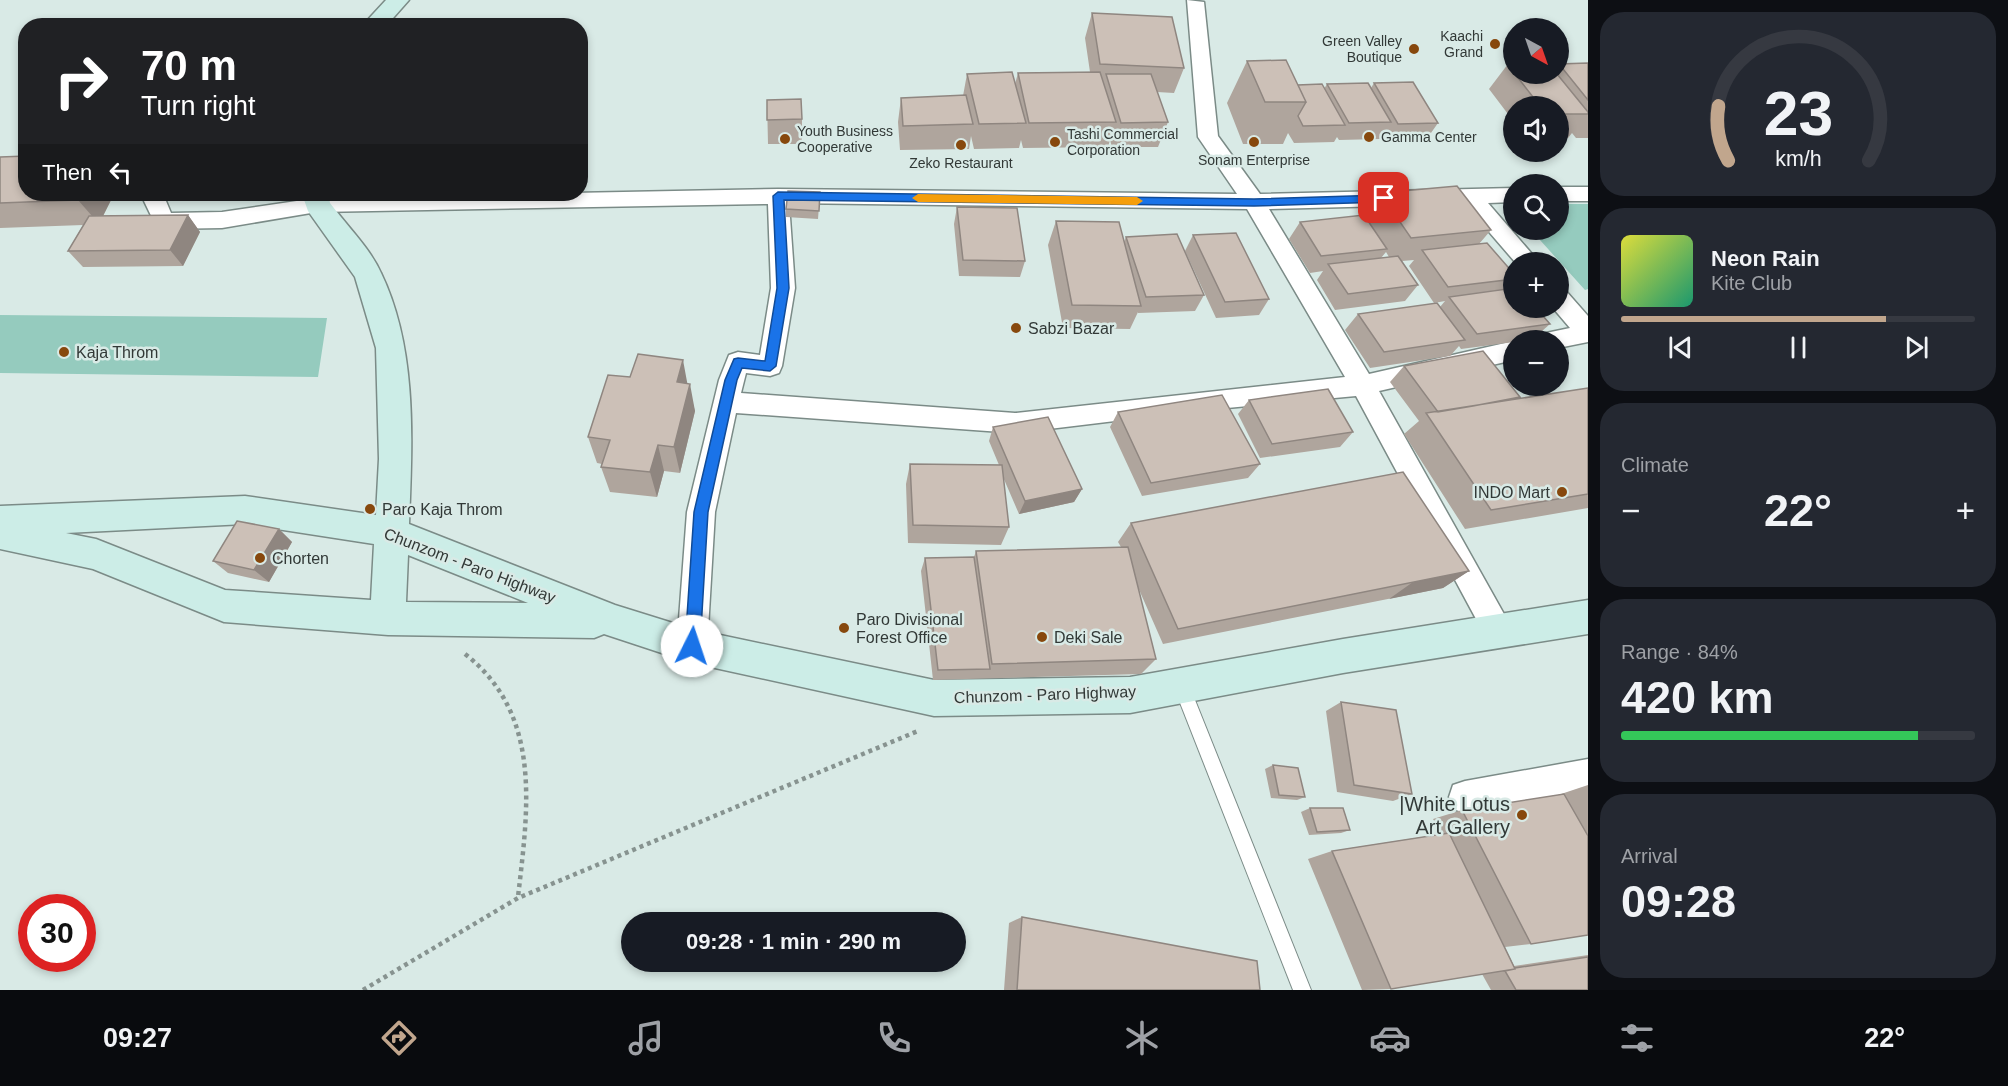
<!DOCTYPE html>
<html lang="en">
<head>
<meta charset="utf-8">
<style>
  body { margin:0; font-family:Helvetica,sans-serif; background:#242831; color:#f1f3f6; height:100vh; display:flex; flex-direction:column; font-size:22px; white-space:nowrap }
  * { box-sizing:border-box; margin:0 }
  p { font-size:20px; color:#9ea1a6 }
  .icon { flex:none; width:33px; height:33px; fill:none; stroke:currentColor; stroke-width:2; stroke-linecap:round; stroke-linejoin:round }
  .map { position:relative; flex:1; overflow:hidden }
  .details { display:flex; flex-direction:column; gap:12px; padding:12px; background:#0d0f14; width:420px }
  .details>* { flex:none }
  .banner { position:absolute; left:18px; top:18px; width:570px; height:183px; border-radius:24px; box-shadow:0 3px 9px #0003; background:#202124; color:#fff; overflow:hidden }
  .needle { width:39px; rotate:140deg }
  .buttons { position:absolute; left:1503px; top:18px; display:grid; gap:12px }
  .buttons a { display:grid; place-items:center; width:66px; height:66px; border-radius:50%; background:#171b24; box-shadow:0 3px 9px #0003; font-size:30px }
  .speed { position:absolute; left:18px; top:894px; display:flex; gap:12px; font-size:30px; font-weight:700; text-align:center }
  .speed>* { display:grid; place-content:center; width:78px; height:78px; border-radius:50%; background:#171b24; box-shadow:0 3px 9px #0003; line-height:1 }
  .speed .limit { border:9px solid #d22; background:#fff; color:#111 }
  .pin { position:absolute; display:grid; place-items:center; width:51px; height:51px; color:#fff; margin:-26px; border-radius:12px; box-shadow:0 3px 9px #0006 }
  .me { position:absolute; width:66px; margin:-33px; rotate:4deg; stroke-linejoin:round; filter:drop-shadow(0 0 4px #0008) }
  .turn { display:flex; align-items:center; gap:21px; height:126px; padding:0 24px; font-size:27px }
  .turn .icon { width:78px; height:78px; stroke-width:2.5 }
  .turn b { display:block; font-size:42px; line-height:51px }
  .then { display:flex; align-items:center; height:57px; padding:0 24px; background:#0003; gap:12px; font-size:22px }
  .big { font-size:45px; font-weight:600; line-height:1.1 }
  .details .card { flex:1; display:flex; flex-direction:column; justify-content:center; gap:9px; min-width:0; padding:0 21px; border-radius:24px; background:#242831 }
  .details .dial { align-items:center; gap:0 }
  .dial svg { height:156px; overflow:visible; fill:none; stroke:#363941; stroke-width:7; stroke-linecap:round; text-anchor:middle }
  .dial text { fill:#f1f3f6; stroke:none }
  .song { display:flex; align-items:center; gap:18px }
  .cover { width:72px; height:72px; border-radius:9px; background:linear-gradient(135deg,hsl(60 70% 55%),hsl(160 70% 35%)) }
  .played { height:6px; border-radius:3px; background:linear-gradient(90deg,#c1a68d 75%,#363941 75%) }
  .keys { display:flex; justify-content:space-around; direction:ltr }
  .heat { display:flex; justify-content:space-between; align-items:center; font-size:33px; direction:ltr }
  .charge { height:9px; border-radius:4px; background:linear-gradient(90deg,#34c759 84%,#363941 0) }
  .trip { position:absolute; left:621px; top:912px; width:345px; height:60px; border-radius:30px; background:#171b24; box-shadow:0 3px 9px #0003; font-weight:600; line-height:60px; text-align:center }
  .menu { display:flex; height:96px; justify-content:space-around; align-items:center; background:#090b0e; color:#9ea1a6 }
  .menu .icon { width:42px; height:42px }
  .menu .on { color:#c1a68d }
  .menu b { font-size:27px; color:#f1f3f6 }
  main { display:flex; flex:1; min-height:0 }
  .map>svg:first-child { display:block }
</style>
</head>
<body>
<main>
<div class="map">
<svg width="1588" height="990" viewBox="0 0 1588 990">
  <rect width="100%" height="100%" fill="#d9eae6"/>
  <!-- green -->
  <path fill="#95cbbe" d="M1559 204H1588V289L1585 290 1531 230H1558Z
    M0 315 327 318 318 377 0 373Z"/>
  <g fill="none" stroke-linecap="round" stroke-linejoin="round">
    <!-- lane casing -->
    <g stroke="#7b8b87" stroke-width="2">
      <path id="lane" d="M1181 678 1186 680 1189 685 1311 990H1293L1173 685 1176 680Z"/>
    </g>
    <!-- street casing -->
    <g stroke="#7b8b87" stroke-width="3">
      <path id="street" d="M1187 0 1204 2 1218 136 1260 194 1514 188V202L1488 203 1539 262H1515L1465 204 1269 209 1369 374 1514 341V360L1379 391 1509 623 1514 633 1509 643 1499 647 1489 643 1356 396 1206 410 1015 433 736 413 715 512 707 646 703 656 692 660 681 656 677 646 687 512 719 380 729 355 738 352 760 355 771 288 768 204 317 212 222 228 164 229 156 226 144 201 147 194H167L166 201 171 213 222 212 317 198 778 189 1237 194 1198 137ZM789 203 1247 209 1345 377 1015 413 741 393 746 373 770 376 779 373 782 366 795 288Z
        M1558 187H1588V201H1558Z
        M1558 289 1566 291 1588 316V342L1558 348V340H1543L1546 333 1570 328 1553 308H1558Z
        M1588 759V791L1465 813 1453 809 1449 797 1453 785 1465 781Z"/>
    </g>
    <!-- secondary casing -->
    <g stroke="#7b8b87" stroke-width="3">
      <path id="secondary" d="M386 0H409L386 26H362Z
        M302 194H328L330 203C346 225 370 248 381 273 418 350 412 442 409 524L615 605 692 629 934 680 1130 677 1343 639 1588 600V634L1343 673 1130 713 934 716 692 663 604 634 594 638 388 635 224 622 93 569 0 549V506L245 496 376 515 379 459 376 348 355 277 308 211ZM245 524 374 544 371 600 225 590 96 539 66 533ZM408 555 528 603 406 602Z"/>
    </g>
    <!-- path -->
    <path stroke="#879390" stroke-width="4.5" stroke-dasharray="4 4" stroke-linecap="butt" d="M465 654C543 715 528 809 518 897
      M363 990 518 898 918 731"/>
    <!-- lane -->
    <use href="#lane" fill="#fff" fill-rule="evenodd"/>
    <!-- street -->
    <use href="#street" fill="#fff" fill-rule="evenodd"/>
    <!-- secondary -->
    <use href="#secondary" fill="#ccede7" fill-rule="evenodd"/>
  </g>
  <!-- wall -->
  <path fill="#afa59d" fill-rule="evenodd" d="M1092 13 1184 68 1174 93 1157 92 1168 122 1158 147H1112L1110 140 1108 147 1023 148 1021 140 1019 148 974 149 971 136 969 149 900 150 898 122 901 98 963 96 967 74 1015 84 1018 73 1090 72 1085 38Z
    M1247 61 1298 85 1324 89 1327 84 1371 88 1374 83 1438 123 1426 140 1386 141 1383 135 1380 139 1339 140 1337 137 1334 142 1294 143 1288 133 1283 144H1243L1227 103Z
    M1588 63V138H1576L1572 133 1568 138H1558V106H1514V122L1489 89 1508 64H1514V74H1558V66L1559 64Z
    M767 100 802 119V144H768Z
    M0 157 26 194H114L103 216 188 215 200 232 183 266 83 267 68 251 83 225 0 228Z
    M820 192 818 219 786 217V209Z
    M1380 193 1491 230 1479 244 1514 274V283L1508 288 1550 324 1533 339 1514 340V342L1461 349 1459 346 1450 356 1370 368 1345 330 1358 314 1440 307 1445 301 1434 303 1409 266 1414 260 1402 261 1418 285 1405 301 1335 310 1317 280 1323 271 1310 273 1289 239 1300 222 1364 216ZM1386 252 1389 257 1381 258Z
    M957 207 1025 261 1020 277 959 276 954 224Z
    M1056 221 1124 242 1126 237 1204 295 1195 311 1138 313V312L1130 329 1063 328 1048 245Z
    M1193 235 1269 299 1259 315 1216 318 1185 251Z
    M1404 366 1516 400 1588 388V508L1465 529 1404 434 1419 421 1390 382Z
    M687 383 695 411 680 473 664 471 657 497 610 492 601 467 602 464 597 463 588 437Z
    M1249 400 1353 432 1340 447 1260 458 1238 414Z
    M1118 412 1260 464 1248 478 1142 496 1110 427Z
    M993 427 1082 489 1074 502 1019 514 1003 477 1009 527 1001 545 908 543 906 484 910 464 999 465 989 441Z
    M1131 523 1469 571 1443 588 1163 644 1137 585 1156 659 1141 674 933 680 921 571 925 558 974 557 976 551 1121 547 1118 542Z
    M279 529 292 542 269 582 228 573 213 561Z
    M1341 702 1412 794 1393 801 1337 792 1326 711Z
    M1273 765 1305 797 1297 800 1271 798 1265 769Z
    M1588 785V935L1531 944 1505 947 1514 966 1588 955V990H1491L1482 974 1391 989 1362 990 1308 859 1332 851 1441 834 1433 819 1462 810 1558 795Z
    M1310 808 1350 830 1341 833 1309 835 1301 812Z
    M1022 917 1260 990H1004L1009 923Z"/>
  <!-- shaded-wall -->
  <path fill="#8f8680" d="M81 194H114L99 224 78 200Z
    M188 215 200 232 183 266 170 250Z
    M683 360 688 387 677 382Z
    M690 384 695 411 680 473 674 447Z
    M1520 397 1503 411 1439 413Z
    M658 445 664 471 657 497 650 472Z
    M1082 489 1074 502 1019 514 1025 501Z
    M279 529 292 542 269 582 254 570Z
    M1469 571 1443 588 1389 599 1413 582Z"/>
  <!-- building -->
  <path fill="#ccc0b7" stroke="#8f8680" stroke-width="1.5" d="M1092 13 1172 17 1184 68 1100 64Z
    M1286 60 1306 102H1265L1247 61Z
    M1588 63V100L1559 64Z
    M1508 64H1514V71Z
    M1012 72 1026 123 979 124 967 74Z
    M1100 72 1116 122 1029 123 1018 73Z
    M1106 74H1151L1168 122 1121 123Z
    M1515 74H1557L1588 112V114H1558V106H1540Z
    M1413 82 1438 123 1398 124 1374 83Z
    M1368 83 1391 122 1349 123 1327 84Z
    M1322 84 1345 125 1303 126 1298 116 1306 102 1298 85Z
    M966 95 973 124 903 126 901 98Z
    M801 99 802 119 767 120V100Z
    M26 156V194H81L78 200 0 203V157Z
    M1457 186 1491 230 1411 238 1380 193Z
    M788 191 820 192 819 211 786 209Z
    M957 207 1017 208 1025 261 963 260Z
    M188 215 170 250 68 251 89 216Z
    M1364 215 1387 249 1321 256 1300 222Z
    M1056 221 1119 222 1141 306 1072 305Z
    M1236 233 1269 299 1225 302 1193 235Z
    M1177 234 1204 295 1146 297 1126 237Z
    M1487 243 1514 274V279L1448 287 1422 250Z
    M1398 256 1418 285 1348 294 1328 264Z
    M1514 288V308H1536L1550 324 1477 334 1449 297Z
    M1437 303 1465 340 1384 352 1358 314Z
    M1483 351 1520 397 1473 406 1438 412 1404 366Z
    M638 354 683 360 677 382 690 384 674 447 658 445 650 472 601 467 610 440 588 437 608 375 630 377Z
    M1588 388V494L1491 510 1426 413Z
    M1328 389 1353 432 1272 444 1249 400Z
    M1222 395 1260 464 1151 483 1118 412Z
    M1048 417 1082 489 1025 501 993 427Z
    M910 464 1002 465 1009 527 913 525Z
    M1403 472 1469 571 1178 629 1131 523Z
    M237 521 279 529 254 570 213 561Z
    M1128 547 1156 659 992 664 976 551Z
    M974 557 990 669 938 670 925 558Z
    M1341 702 1396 710 1412 794 1354 785Z
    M1273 765 1298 768 1305 797 1279 795Z
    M1564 794 1588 836V935L1531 944 1462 810Z
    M1310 808H1343L1350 830 1317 832Z
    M1449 833 1515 969 1391 989 1332 851Z
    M1022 917 1257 961 1260 990H1017Z
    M1588 957V990H1516L1505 971 1515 969V968Z"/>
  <!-- route -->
  <path fill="#1a73e8" stroke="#114b97" stroke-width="1.5" d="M778 192 1254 199 1384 195 1389 198 1384 202 1254 206 784 200 789 288 776 366 770 371 742 368 737 380 708 512 700 646 697 651 692 653 687 651 685 646 694 512 725 380 734 359 738 358 765 361 777 288 773 196Z"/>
  <!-- slow -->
  <path fill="#f59e0b" d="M918 194 1137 197 1143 201 1137 205 918 202 912 198Z"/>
  <!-- markers -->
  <g fill="#87480d" stroke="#d9eae6" stroke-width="2">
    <circle cx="1495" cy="44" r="6"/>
    <circle cx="1414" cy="49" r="6"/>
    <circle cx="1369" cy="137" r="6"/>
    <circle cx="785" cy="139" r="6"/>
    <circle cx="1055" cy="142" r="6"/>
    <circle cx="1254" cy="142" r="6"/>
    <circle cx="961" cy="145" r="6"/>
    <circle cx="1016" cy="328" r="6"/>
    <circle cx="64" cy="352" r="6"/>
    <circle cx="1562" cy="492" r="6"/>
    <circle cx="370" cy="509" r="6"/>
    <circle cx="260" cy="558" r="6"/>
    <circle cx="844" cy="628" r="6"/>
    <circle cx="1042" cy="637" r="6"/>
    <circle cx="1522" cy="815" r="6"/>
  </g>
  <g text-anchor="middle" stroke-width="5" stroke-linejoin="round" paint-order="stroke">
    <!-- far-poi labels -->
    <g font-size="14" fill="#323937" stroke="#d9eae6" text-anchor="start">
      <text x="1483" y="41" text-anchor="end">Kaachi<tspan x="1483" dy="16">Grand</tspan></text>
      <text x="1402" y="46" text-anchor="end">Green Valley<tspan x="1402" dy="16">Boutique</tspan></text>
      <text x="797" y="136">Youth Business<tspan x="797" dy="16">Cooperative</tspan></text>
      <text x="1067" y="139">Tashi Commercial<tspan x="1067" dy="16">Corporation</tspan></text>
      <text x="1381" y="142">Gamma Center</text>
      <text x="1254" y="165" text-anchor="middle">Sonam Enterprise</text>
      <text x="961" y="168" text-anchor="middle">Zeko Restaurant</text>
    </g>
    <!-- poi labels -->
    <g font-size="16" fill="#323937" stroke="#d9eae6" text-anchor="start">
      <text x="1028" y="334">Sabzi Bazar</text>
      <text x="76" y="358">Kaja Throm</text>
      <text x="1550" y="498" text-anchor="end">INDO Mart</text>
      <text x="382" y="515">Paro Kaja Throm</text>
      <text x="272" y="564">Chorten</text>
      <text x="856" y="625">Paro Divisional<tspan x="856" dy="18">Forest Office</tspan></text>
      <text x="1054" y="643">Deki Sale</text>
    </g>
    <!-- street labels -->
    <g font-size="16" fill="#323937" stroke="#d9eae6">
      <text transform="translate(470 565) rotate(21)" y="6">Chunzom - Paro Highway</text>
      <text transform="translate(1045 694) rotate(-2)" y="6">Chunzom - Paro Highway</text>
    </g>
    <!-- near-poi labels -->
    <g font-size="20" fill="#323937" stroke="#d9eae6" text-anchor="end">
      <text x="1510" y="811">|White Lotus<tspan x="1510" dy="23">Art Gallery</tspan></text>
    </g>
  </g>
</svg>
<div class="buttons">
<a><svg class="needle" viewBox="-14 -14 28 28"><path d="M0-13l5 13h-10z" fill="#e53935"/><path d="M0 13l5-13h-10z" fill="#9ea1a6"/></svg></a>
<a><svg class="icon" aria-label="sound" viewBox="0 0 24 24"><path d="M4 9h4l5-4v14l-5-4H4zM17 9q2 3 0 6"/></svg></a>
<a><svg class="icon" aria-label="search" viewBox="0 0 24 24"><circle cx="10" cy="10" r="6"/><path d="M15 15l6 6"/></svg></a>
<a>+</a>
<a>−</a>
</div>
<div class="speed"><div class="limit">30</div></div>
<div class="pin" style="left:1384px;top:198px;background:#d93025"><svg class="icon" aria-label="arrive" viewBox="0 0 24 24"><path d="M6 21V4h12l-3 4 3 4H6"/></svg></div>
<svg class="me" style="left:692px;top:646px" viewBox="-20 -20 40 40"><circle r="19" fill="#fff"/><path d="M0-13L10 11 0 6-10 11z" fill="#1a73e8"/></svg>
<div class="trip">09:28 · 1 min · 290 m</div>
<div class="banner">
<div class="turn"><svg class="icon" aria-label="right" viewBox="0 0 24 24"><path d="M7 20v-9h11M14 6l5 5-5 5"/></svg><div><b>70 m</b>Turn right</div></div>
<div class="then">Then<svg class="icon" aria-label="left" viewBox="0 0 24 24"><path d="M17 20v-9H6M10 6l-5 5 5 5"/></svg></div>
</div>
</div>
<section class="details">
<div class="card dial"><svg viewBox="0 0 100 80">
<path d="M14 69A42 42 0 1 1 86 69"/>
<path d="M14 69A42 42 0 0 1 9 41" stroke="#c1a68d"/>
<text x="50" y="56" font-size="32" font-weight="700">23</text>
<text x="50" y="72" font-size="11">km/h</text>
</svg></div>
<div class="card">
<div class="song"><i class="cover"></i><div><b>Neon Rain</b><p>Kite Club</p></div></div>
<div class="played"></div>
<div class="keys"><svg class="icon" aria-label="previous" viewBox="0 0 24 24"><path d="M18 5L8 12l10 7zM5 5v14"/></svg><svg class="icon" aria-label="pause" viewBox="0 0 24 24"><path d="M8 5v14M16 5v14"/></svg><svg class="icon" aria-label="next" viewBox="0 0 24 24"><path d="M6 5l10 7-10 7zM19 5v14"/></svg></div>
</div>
<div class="card"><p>Climate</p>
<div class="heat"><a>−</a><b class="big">22°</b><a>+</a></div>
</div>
<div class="card"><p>Range · 84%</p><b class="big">420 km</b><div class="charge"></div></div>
<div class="card"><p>Arrival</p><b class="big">09:28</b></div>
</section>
</main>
<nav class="menu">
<b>09:27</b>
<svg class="icon on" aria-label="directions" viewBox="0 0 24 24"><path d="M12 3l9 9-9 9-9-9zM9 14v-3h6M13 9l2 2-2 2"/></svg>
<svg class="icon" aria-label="music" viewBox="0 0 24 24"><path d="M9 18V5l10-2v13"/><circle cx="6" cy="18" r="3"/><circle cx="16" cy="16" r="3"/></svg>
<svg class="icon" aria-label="phone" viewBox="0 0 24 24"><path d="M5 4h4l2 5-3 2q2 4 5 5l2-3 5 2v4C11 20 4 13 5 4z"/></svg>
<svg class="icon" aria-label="climate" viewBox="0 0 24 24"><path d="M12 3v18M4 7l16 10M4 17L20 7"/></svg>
<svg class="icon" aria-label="car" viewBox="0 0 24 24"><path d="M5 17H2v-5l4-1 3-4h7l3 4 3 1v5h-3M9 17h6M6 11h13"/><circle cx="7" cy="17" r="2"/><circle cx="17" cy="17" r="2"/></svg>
<svg class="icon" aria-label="filters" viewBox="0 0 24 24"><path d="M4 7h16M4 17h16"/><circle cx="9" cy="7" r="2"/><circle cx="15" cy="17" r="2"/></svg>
<b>22°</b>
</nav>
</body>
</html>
